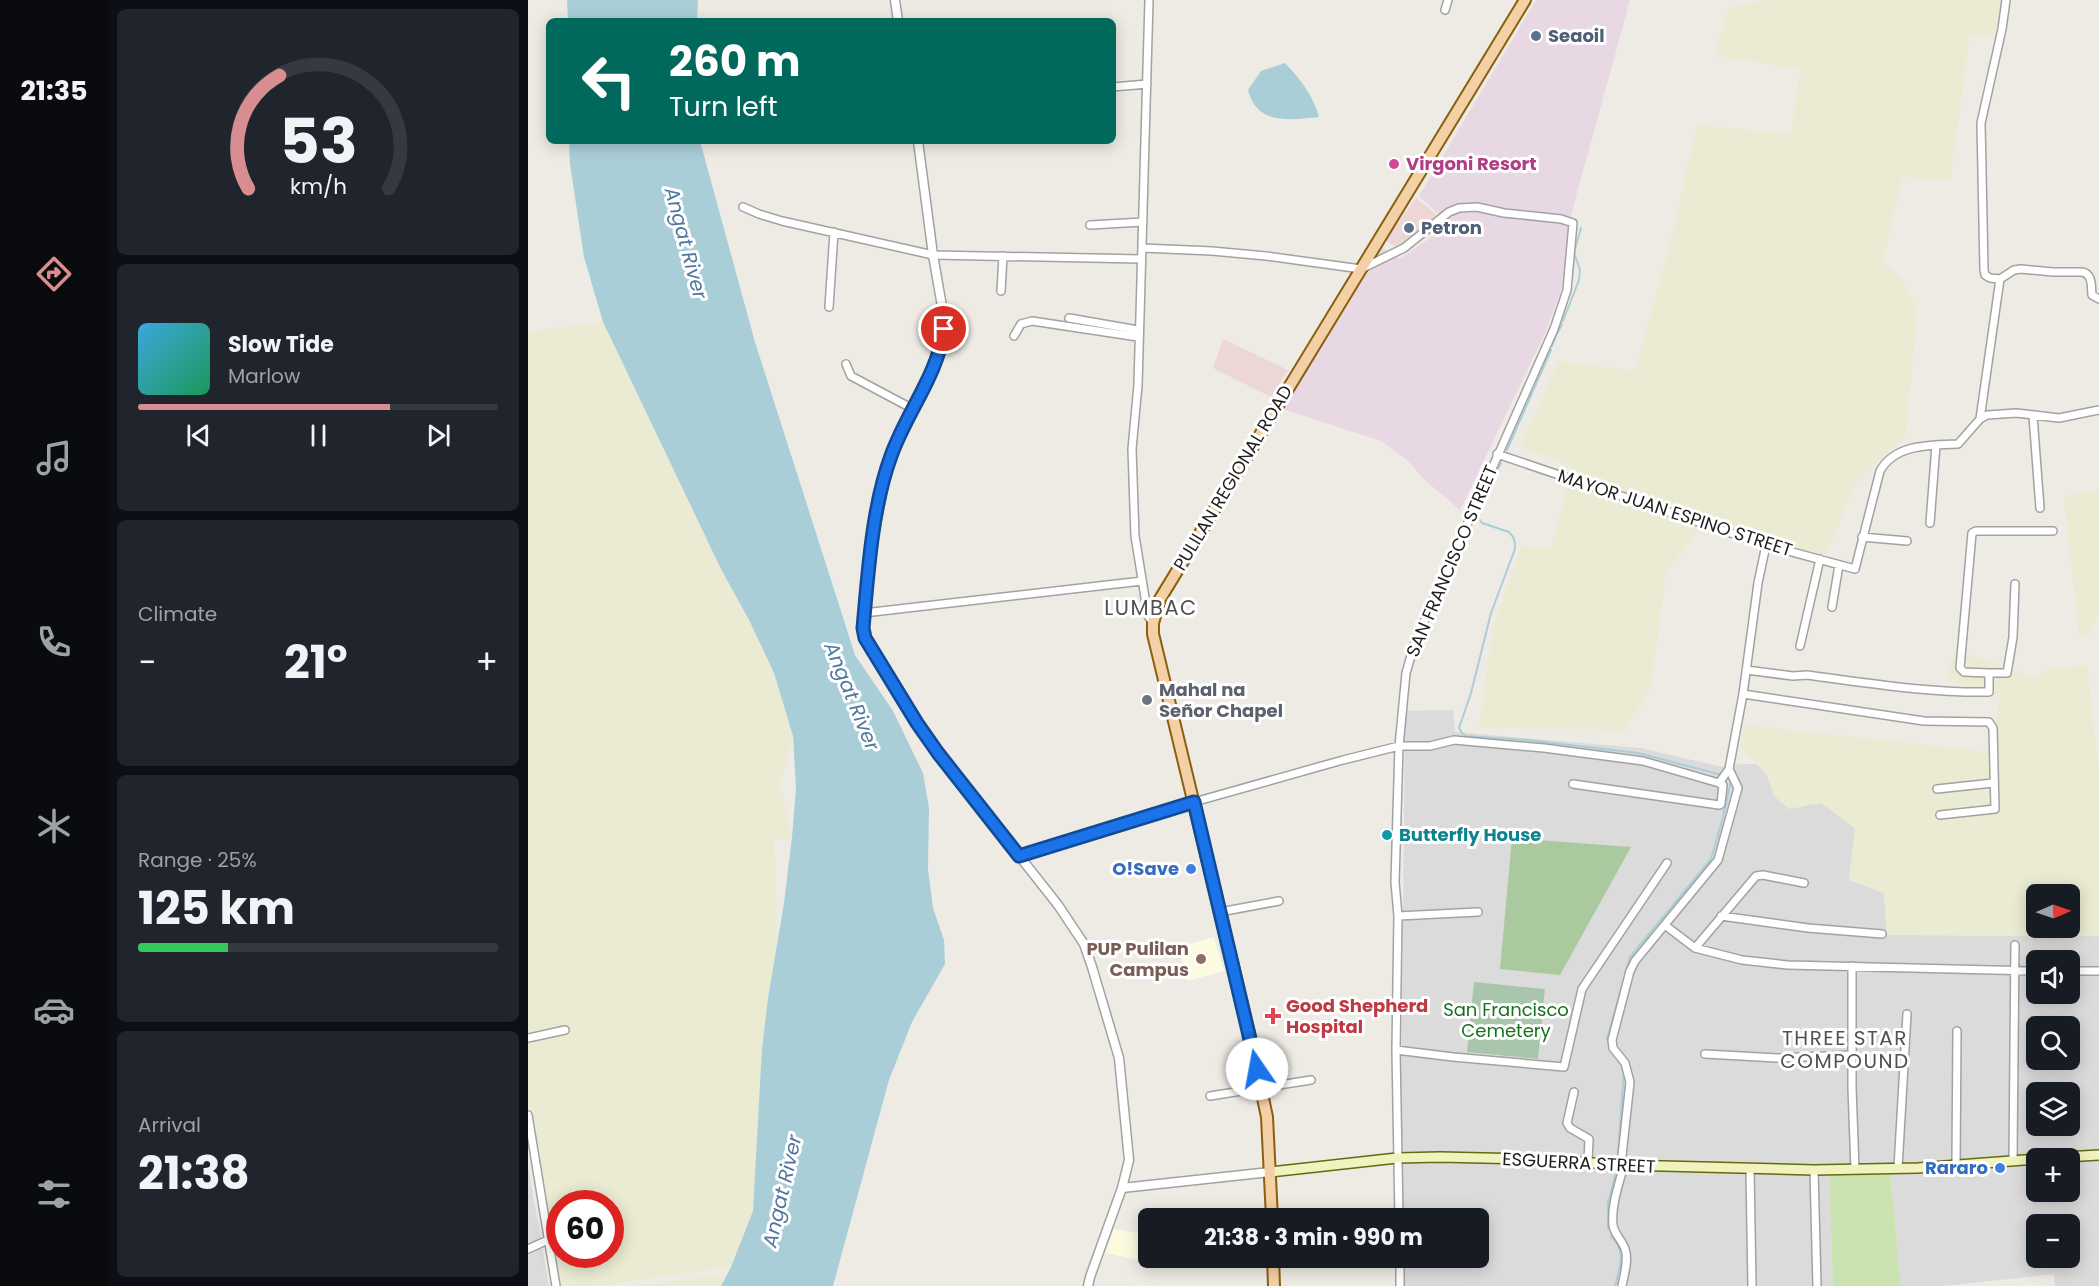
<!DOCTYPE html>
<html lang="en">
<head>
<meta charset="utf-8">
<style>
  body { margin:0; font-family:Poppins,sans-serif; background:#20242c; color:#f1f3f6; height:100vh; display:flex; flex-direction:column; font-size:22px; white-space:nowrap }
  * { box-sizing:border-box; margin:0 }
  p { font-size:20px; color:#9ea1a6 }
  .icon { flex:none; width:33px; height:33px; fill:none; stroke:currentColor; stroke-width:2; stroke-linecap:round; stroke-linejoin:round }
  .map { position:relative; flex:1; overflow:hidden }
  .side { display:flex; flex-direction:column; gap:9px; padding:9px; background:#0d0f14; width:420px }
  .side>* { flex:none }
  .guide { position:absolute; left:18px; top:18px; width:570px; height:126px; border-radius:9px; box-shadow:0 3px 15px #0003; background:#00695c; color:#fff; overflow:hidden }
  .needle { width:39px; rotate:88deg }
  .controls { position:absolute; left:1498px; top:884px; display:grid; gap:12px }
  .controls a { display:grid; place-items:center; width:54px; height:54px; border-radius:9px; background:#171b24; box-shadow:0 3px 15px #0003; font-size:30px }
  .speed { position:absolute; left:18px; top:1190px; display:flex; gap:12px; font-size:30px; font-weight:700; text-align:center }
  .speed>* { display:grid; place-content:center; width:78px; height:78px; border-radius:50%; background:#171b24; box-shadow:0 3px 15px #0003; line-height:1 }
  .speed .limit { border:9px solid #d22; background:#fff; color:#111 }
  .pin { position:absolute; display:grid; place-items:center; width:51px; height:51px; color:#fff; margin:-26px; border:3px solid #fff; border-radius:50%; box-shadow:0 2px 6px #0007 }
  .me { position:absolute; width:66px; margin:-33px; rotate:348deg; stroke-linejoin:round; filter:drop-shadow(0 0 4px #0008) }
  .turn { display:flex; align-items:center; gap:21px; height:126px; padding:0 24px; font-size:27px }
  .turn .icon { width:78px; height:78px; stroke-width:2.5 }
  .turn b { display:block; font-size:42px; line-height:51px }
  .big { font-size:45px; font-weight:700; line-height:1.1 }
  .side .widget { flex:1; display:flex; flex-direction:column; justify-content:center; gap:9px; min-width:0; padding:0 21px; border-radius:9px; background:#20242c }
  .side .dial { align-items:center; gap:0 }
  .dial svg { height:156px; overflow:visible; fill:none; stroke:#363941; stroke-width:7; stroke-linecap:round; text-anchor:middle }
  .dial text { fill:#f1f3f6; stroke:none }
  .song { display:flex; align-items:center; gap:18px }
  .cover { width:72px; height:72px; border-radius:9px; background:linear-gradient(135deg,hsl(200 70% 55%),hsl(150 70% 35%)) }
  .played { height:6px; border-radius:3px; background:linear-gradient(90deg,#d88e91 70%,#363941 70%) }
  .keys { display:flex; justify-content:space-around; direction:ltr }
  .heat { display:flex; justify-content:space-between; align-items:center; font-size:33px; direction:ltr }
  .charge { height:9px; border-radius:4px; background:linear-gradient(90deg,#34c759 25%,#363941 0) }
  .trip { position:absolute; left:610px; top:1208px; width:351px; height:60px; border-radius:9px; background:#171b24; box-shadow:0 3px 15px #0003; font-weight:700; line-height:60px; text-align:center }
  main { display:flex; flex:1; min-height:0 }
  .menu { display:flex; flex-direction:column; width:108px; justify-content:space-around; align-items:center; background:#090b0e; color:#9ea1a6 }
  .menu .icon { width:42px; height:42px }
  .menu .selected { color:#d88e91 }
  .menu b { font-size:27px; color:#f1f3f6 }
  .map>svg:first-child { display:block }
</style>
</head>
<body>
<main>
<nav class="menu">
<b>21:35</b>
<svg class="icon selected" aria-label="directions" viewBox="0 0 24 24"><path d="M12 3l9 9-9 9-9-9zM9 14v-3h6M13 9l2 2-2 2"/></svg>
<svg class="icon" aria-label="music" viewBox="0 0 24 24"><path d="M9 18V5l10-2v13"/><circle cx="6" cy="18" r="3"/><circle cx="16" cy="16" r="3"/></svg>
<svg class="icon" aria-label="phone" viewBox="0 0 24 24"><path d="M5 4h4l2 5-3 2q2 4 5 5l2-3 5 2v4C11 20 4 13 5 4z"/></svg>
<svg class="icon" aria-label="climate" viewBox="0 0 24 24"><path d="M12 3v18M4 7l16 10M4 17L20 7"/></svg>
<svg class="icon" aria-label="car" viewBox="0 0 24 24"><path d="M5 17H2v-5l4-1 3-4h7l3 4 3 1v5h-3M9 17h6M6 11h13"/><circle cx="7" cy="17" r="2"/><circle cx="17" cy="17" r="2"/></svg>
<svg class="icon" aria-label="filters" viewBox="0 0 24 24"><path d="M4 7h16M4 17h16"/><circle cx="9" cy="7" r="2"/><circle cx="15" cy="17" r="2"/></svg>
</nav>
<section class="side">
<div class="widget dial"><svg viewBox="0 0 100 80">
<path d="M14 69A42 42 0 1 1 86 69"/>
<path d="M14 69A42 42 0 0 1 30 11" stroke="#d88e91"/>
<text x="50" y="56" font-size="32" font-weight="700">53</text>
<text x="50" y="72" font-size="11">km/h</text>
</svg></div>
<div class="widget">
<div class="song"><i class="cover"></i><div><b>Slow Tide</b><p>Marlow</p></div></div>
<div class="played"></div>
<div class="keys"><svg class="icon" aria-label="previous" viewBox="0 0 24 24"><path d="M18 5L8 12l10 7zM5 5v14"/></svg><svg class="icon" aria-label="pause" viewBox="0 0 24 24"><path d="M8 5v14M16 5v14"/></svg><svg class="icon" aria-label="next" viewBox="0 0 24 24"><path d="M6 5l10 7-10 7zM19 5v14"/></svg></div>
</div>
<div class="widget"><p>Climate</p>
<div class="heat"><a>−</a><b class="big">21°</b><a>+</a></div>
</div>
<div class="widget"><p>Range · 25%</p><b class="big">125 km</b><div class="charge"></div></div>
<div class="widget"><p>Arrival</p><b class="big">21:38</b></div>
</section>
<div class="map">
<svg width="1571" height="1286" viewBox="0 0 1571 1286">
  <rect width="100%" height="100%" fill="#eeebe5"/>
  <!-- residential -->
  <path fill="#dcdbdb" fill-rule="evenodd" d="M925 710 927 732 1112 748 1195 767 1212 764H1230L1239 775 1246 796 1293 803 1327 828 1321 880 1356 893 1359 935 1571 936V1286H1527L1526 1274 1415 1286H1373L1362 1173 1301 1175 1305 1286H871V1257H951V1218H872L877 711ZM1509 960H1542V993H1509ZM1509 1026H1542V1059H1509ZM1509 1092H1542V1125H1509ZM1509 1158H1542V1191H1509ZM1509 1224H1542V1257H1509Z
    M0 1166 21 1286H0Z"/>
  <!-- commercial -->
  <path fill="#edd7d6" d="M888 198 909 215 871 249 857 240Z
    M695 339 760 370 743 397 685 368Z"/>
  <!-- industrial -->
  <path fill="#e7d8e4" d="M1008 0H1102L1043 215 1034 287 1018 331 932 510 897 480 878 459 853 441 755 409 855 248 871 259 922 225 891 196Z"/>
  <!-- education -->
  <path fill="#fcfbe0" d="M686 937 696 971 659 981 650 947Z
    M586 1229 621 1235V1257H648L646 1267 577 1253Z"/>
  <!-- farmland -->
  <path fill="#eaebd2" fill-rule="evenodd" d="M1244 0H1473L1469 35 1442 34 1422 180 1374 177 1355 261 1373 277 1390 309 1377 436 1327 483 1297 558 1175 525 1138 571 1123 688 1096 730 951 727 965 626 993 546 1023 549 1044 467 992 446 1031 361 1107 371 1144 238 1169 125 1263 134 1272 69 1187 56 1201 7Z
    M75 322 193 569 221 620 246 674 265 736 252 784 264 837 246 840 249 942 234 1049 225 1211 203 1267 68 1286H31L0 1099V332ZM32 1203H82V1254H32Z
    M1571 491V615L1562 633 1551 635 1536 496Z
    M1427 649 1509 679 1522 668 1559 666 1571 773V936L1359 935 1356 893 1321 880 1327 828 1293 803 1261 809 1246 796 1239 775 1213 747 1216 725 1462 752 1472 698 1419 680ZM1509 894H1542V927H1509Z
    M187 1275 196 1280 193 1286H111Z"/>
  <!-- grass -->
  <path fill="#cae3b0" d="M1362 1172 1373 1286H1305L1301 1175Z"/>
  <!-- forest -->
  <path fill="#abc99e" d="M984 838 1103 847 1032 975 972 969Z"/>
  <!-- cemetery -->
  <path fill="#a9c5ac" d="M946 982 1017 989 1010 1059 939 1052Z"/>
  <!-- water -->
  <path fill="#aaced8" d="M39 0H170L169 21H40Z
    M757 63C773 80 785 95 791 117 763 120 729 126 720 90L733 71Z
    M41 141H172L227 342 327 655 365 711 395 773 401 808 400 869 405 908 416 940 417 964 384 1022 361 1080 305 1286H193L203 1267 225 1211 234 1049 240 998 256 903 264 837 268 788 265 736 246 673 221 620 193 569 75 322 56 257 42 164Z"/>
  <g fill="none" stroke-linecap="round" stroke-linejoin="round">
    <!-- stream -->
    <path stroke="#aaced8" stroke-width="2" d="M1035 321 1051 280 1052 270 1046 253 1053 228
      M1029 334 1034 324
      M1024 346 1028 336
      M979 450 1023 350
      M953 501 973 463
      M950 509 949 516 954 523 981 532C987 538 987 542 987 549L963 613 943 693 931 728 934 733 938 736 999 740 1110 753 1194 775
      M1079 1039 1102 957 1183 859 1194 821 1203 781
      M1090 1154 1096 1070
      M1080 1229V1203L1089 1169
      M1083 1236C1099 1252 1092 1266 1087 1286"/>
    <!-- minor casing -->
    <g stroke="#a2a2a2" stroke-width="10">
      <path id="minor" d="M621 0 610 385 604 449 607 536 620 616 625 623
        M917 10 920 0
        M585 87 619 84
        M215 207 231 214 254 221 405 255 613 259
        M562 225 615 222
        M614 248 684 251 738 256 833 269 876 248 921 212 931 208 949 207 976 213 1033 219 1045 223 1039 290 1026 329 887 642 878 673 871 746 867 882 870 916 868 1050 871 1218
        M1472 279 1486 270 1493 269 1525 272H1554C1565 274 1563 286 1564 295L1571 299
        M473 291 475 256
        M301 307 306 232
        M541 318 610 330
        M486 336 493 324 504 321 610 337
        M318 364 323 376 385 409
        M1505 416 1512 508
        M1452 419 1472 279 1462 278 1457 275 1456 270 1453 123 1474 29 1478 0
        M969 454 1238 545 1327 569 1352 471C1367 444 1402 445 1430 444L1452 419 1459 415 1488 413 1531 418 1571 410
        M1402 523 1408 445
        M1334 537 1379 541
        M1304 607 1311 565
        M336 613 614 581
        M1272 646 1292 559
        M1218 670 1265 676 1279 675C1340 683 1400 693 1461 692V673H1479L1485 637 1487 584
        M1461 673 1436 672 1432 668 1444 533 1448 531H1525
        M1215 694 1396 721 1461 722 1465 728 1467 809 1412 815
        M1191 783 1201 769 1215 694 1230 583 1238 545
        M1409 789 1465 783
        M491 857 666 802 815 760 871 746H902L926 740 1016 748 1115 761 1191 783 1195 785 1193 804 1191 805 1045 784
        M692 912 751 901
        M870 916 950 912
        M1193 916 1280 928 1354 934
        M1138 926 1167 948 1214 960 1260 965 1509 971
        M1167 948 1228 876 1235 875 1276 883
        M1324 966V1088L1327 1169
        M1542 971H1571
        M0 1038 37 1030
        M868 1050 925 1057 1036 1067 1054 989 1139 863
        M1177 1054 1249 1058 1324 1055
        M1046 1092 1039 1123 1042 1128 1061 1139 1060 1163
        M682 1096 783 1080
        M0 1115 28 1286
        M1485 1160 1487 945
        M1093 1165 1102 1082 1097 1063 1085 1048 1084 1040 1102 971 1107 961 1190 860 1210 788 1201 769
        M1428 1165 1429 1031
        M1370 1168 1379 1014
        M1222 1169 1224 1286
        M1286 1170 1289 1286
        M0 1249 20 1240
        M872 1257V1286
        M1094 1286C1096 1275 1101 1260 1097 1249 1094 1240 1086 1234 1085 1225 1083 1205 1091 1184 1096 1165"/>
    </g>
    <!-- tertiary casing -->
    <g stroke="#a2a2a2" stroke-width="11">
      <path id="tertiary" d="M367 0 370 21
        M390 141 405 255 415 312 414 339 399 381 363 455 357 477 345 540 335 628 342 648 389 723 410 753 530 905 556 944 564 967 591 1058 601 1160 594 1188 562 1277 560 1286
        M594 1188 742 1172"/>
    </g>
    <!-- secondary casing -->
    <g stroke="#626b0f" stroke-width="12">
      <path id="secondary" d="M1520 1158 1571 1155
        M742 1172 869 1158 912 1157 1002 1159 1096 1165 1286 1170 1390 1168 1509 1159"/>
    </g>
    <!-- primary casing -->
    <g stroke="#8a5f0e" stroke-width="14">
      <path id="primary" d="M744 1218 739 1117 722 1037 625 634V623L632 599 997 0
        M745 1257 746 1286"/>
    </g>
    <!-- minor -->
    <use href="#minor" stroke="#fff" stroke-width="7"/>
    <!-- tertiary -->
    <use href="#tertiary" stroke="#fff" stroke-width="8"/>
    <!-- secondary -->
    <use href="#secondary" stroke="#f1f3be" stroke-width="9"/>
    <!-- primary -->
    <use href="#primary" stroke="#f3d0a6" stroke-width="10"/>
  </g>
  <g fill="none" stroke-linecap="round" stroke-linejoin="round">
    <!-- route casing -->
    <g stroke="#114b97" stroke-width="15">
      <path id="route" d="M416 329C410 375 378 413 363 456 344 507 340 574 335 628L337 638 389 723 410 753 491 856 666 802 729 1069"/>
    </g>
    <!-- route -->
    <use href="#route" stroke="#1a73e8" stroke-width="10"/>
  </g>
  <!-- markers -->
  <g fill="#5c6f8a" stroke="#fff" stroke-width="2">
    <circle cx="1008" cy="36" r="6"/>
    <circle cx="881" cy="228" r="6"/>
  </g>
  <circle fill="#d1479c" stroke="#fff" stroke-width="2" cx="866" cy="164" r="6"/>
  <circle fill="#6b7280" stroke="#fff" stroke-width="2" cx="619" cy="700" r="6"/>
  <circle fill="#0f9aa8" stroke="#fff" stroke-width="2" cx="859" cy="835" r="6"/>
  <g fill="#3f7fe0" stroke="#fff" stroke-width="2">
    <circle cx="663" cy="869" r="6"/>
    <circle cx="1472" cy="1168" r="6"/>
  </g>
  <circle fill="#8d6e63" stroke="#fff" stroke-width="2" cx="673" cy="959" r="6"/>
  <path fill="#e0444e" stroke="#fff" stroke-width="2" d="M742 1007h6v6h6v6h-6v6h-6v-6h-6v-6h6z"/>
  <g text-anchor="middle" stroke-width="6" stroke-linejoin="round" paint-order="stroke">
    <!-- service labels -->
    <g font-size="18" font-weight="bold" fill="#4e5e75" stroke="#fff" text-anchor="start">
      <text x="1020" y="42">Seaoil</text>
      <text x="893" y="234">Petron</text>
    </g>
    <!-- hotel labels -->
    <g font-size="18" font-weight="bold" fill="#b23c85" stroke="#fff" text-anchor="start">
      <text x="878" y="170">Virgoni Resort</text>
    </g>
    <!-- street labels -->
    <g font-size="18" fill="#1e1e1e" stroke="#fff">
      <text transform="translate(705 478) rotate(-59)" y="6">PULILAN REGIONAL ROAD</text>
      <text transform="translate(1147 513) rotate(18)" y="6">MAYOR JUAN ESPINO STREET</text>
      <text transform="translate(924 561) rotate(-67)" y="6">SAN FRANCISCO STREET</text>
      <text transform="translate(1051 1163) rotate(3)" y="6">ESGUERRA STREET</text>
    </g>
    <!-- worship labels -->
    <g font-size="18" font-weight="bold" fill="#5b616d" stroke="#fff" text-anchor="start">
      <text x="631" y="696">Mahal na<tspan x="631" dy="21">Señor Chapel</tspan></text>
    </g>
    <!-- culture labels -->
    <g font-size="18" font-weight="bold" fill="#0d838f" stroke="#fff" text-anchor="start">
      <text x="871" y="841">Butterfly House</text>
    </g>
    <!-- shop labels -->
    <g font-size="18" font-weight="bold" fill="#366cbe" stroke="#fff" text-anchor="end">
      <text x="651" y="875">O!Save</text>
      <text x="1460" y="1174">Rararo</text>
    </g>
    <!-- education labels -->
    <g font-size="18" font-weight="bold" fill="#785e54" stroke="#fff" text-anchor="end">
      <text x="661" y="955">PUP Pulilan<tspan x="661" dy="21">Campus</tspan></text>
    </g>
    <!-- health labels -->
    <g font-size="18" font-weight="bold" fill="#be3a42" stroke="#fff" text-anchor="start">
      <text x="758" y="1012">Good Shepherd<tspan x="758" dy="21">Hospital</tspan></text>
    </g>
    <!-- park labels -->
    <g font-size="18" fill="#16721d" stroke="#fff">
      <text x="978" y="1016">San Francisco<tspan x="978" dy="21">Cemetery</tspan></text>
    </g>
    <!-- water labels -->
    <g font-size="20" font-style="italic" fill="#51789e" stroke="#fff">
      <text transform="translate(158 243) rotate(75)" y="7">Angat River</text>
      <text transform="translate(324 696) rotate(68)" y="7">Angat River</text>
      <text transform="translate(254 1191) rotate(-77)" y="7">Angat River</text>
    </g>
    <!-- neighbourhood labels -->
    <g font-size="20" letter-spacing="1.5" fill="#515151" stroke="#fff">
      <text x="1317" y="1045">THREE STAR<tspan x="1317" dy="23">COMPOUND</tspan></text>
    </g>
    <!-- quarter labels -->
    <g font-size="21" letter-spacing="1.5" fill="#515151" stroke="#fff">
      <text x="623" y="615">LUMBAC</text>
    </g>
  </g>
</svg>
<div class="controls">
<a><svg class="needle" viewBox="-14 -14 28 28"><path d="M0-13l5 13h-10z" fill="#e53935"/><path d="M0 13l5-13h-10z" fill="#9ea1a6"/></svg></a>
<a><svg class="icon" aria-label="sound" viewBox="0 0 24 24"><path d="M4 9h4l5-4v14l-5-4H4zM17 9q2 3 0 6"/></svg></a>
<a><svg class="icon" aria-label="search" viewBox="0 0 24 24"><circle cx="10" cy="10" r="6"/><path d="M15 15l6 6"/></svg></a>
<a><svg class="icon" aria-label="layers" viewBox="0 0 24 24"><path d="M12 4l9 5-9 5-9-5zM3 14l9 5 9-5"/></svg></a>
<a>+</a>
<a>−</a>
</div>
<div class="speed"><div class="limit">60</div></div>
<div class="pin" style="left:416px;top:329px;background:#d93025"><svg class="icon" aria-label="arrive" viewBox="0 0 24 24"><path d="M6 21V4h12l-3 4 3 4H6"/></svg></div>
<svg class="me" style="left:729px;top:1069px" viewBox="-20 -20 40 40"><circle r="19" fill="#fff"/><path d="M0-13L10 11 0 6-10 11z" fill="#1a73e8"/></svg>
<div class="trip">21:38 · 3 min · 990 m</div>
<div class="guide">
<div class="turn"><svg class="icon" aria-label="left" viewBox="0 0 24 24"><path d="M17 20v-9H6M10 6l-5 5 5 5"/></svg><div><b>260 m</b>Turn left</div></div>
</div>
</div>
</main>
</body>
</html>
